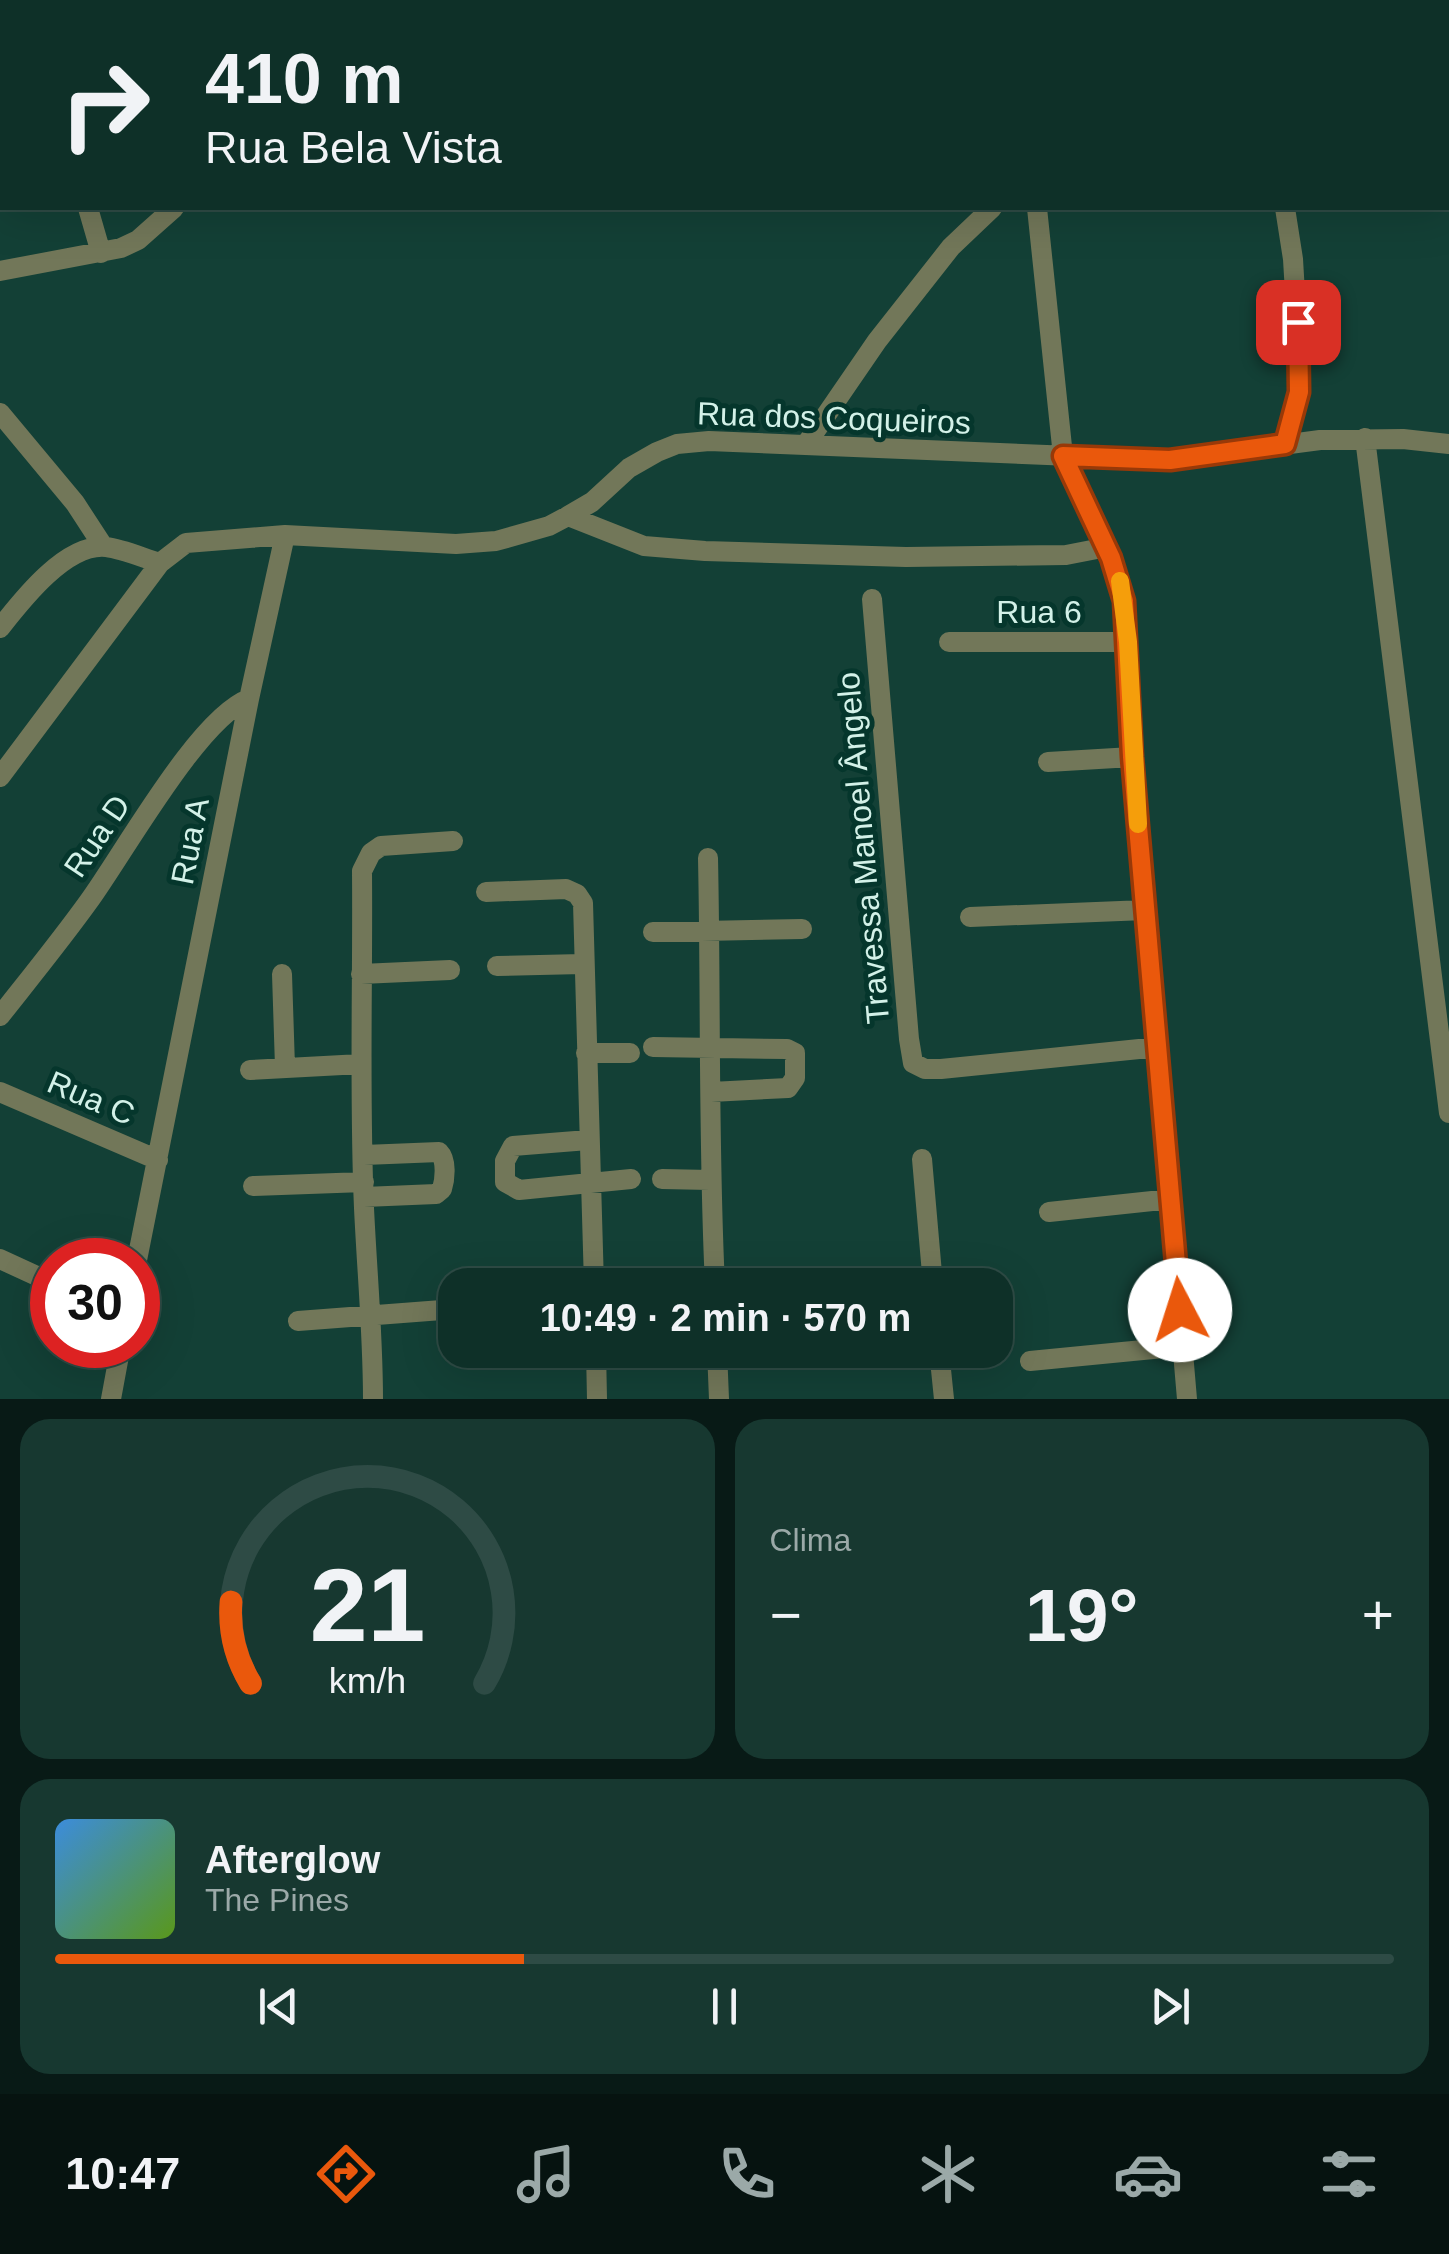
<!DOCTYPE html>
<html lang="pt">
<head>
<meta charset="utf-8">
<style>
  body { margin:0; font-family:Helvetica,sans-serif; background:#173830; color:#f1f3f6; height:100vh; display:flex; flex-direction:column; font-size:38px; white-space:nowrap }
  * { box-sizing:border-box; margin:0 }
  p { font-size:32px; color:#9ba9a8 }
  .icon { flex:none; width:55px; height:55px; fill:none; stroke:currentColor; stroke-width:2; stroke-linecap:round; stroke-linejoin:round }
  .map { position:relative; height:1399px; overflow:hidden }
  .details { display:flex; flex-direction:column; gap:20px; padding:20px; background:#081a16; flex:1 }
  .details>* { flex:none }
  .hud { position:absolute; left:0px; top:0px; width:1450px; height:210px; box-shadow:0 10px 40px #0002,0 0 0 2px #2e4b45; background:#0e3028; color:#f1f3f6; overflow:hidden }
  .speed { position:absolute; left:30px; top:1238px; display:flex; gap:20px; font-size:50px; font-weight:700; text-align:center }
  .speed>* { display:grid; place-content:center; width:130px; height:130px; border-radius:50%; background:#0e3028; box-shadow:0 10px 40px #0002,0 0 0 2px #2e4b45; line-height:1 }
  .speed .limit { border:15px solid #d22; background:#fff; color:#111 }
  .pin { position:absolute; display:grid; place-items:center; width:85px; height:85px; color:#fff; margin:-42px; border-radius:20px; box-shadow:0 5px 15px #0006 }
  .me { position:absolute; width:110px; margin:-55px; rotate:355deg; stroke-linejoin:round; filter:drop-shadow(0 0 8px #0008) }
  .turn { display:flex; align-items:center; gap:35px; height:210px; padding:0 40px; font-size:45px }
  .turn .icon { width:130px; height:130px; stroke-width:2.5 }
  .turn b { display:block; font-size:70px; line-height:85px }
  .big { font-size:75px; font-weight:800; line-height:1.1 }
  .details .tile { flex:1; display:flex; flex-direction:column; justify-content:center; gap:15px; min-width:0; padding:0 35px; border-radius:30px; background:#173830 }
  .details .dial { align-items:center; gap:0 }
  .dial svg { height:260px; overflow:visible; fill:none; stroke:#2e4b45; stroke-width:7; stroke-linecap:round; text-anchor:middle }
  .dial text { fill:#f1f3f6; stroke:none }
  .song { display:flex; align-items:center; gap:30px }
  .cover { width:120px; height:120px; border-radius:15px; background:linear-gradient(135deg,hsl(210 70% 55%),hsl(90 70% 35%)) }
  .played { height:10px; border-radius:5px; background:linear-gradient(90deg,#ea580c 35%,#2e4b45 35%) }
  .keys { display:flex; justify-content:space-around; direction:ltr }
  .heat { display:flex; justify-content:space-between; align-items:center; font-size:55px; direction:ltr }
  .details .tiles { flex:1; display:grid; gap:20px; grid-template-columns:1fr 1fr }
  .tile:last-child { grid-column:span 2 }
  .trip { position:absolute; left:438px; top:1268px; width:575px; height:100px; border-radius:30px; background:#0e3028; box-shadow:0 10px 40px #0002,0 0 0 2px #2e4b45; font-weight:800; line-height:100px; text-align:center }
  .tabs { display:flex; height:160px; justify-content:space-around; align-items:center; background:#061310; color:#9ba9a8 }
  .tabs .icon { width:70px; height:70px }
  .tabs .active { color:#ea580c }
  .tabs b { font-size:45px; color:#f1f3f6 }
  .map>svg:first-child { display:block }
</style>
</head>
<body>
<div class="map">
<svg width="1449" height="1399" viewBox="0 0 1449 1399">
  <rect width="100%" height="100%" fill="#134036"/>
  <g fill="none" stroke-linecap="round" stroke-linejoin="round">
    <!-- minor -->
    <path stroke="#727759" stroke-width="20" d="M251 0V2
      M1056 0 1058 2
      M1207 0V2
      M121 2 122 0
      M0 108 2 107
      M88 208 101 253
      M1037 208 1063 456 1111 557 1125 601 1132 757 1187 1399
      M0 271 121 248 138 240 174 208
      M0 413 75 503 103 546
      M1365 438 1449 1113
      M807 443 877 341 951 247 992 208
      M1285 444 1295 412 1300 378 1293 259 1285 208
      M568 516 644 546 705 551 906 557 1066 555 1107 547
      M872 599 909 1039 913 1063 925 1069H941L1159 1047
      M0 628C22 600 66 543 106 547 123 549 143 558 160 563
      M949 642H1128
      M1048 762 1132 757
      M0 777 160 563 186 543 285 535 456 544 496 541 549 526 568 516 592 502 629 468 657 452 677 444 709 441 1170 460 1320 440 1403 439 1449 444
      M708 858C711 1000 708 1143 715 1285
      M486 892 566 889 577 894 583 903 594 1285
      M970 917 1145 910
      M653 932 802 929
      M497 966 582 964
      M282 974 285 1067
      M361 974 450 970
      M0 1016C30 978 61 940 89 901 124 853 199 717 249 699
      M653 1047 787 1049 795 1053V1078L788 1088 711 1092
      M586 1053H630
      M250 1070 361 1064
      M0 1092 158 1160
      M588 1140 513 1146 505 1161V1182L519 1190 631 1179
      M922 1159 933 1285
      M662 1179 710 1180
      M253 1186 364 1182
      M364 1197 436 1194 442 1189C445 1179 447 1160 439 1152L364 1155
      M1049 1212 1171 1199
      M0 1259 52 1283
      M137 1260 249 699 285 535
      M298 1321 455 1309
      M596 1350 597 1399
      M717 1350 719 1399
      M939 1350 944 1399
      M1030 1361 1184 1346
      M111 1399 121 1345
      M373 1399C373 1335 367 1272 364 1208 359 1096 363 983 362 871L371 853 381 846 453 841"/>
  </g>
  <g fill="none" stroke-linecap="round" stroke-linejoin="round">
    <!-- route casing -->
    <g stroke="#983908" stroke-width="25">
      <path id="route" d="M1180 1310 1132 757 1124 601 1111 558 1063 456 1170 460 1285 444 1299 392 1298 322"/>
    </g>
    <!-- route -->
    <use href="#route" stroke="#ea580c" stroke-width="18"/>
    <!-- slow -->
    <path stroke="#f59e0b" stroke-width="18" d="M1120 581 1128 642 1138 824"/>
  </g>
  <g text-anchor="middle" stroke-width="10" stroke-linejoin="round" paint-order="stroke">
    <!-- street labels -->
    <g font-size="32" fill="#d3f1e8" stroke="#05362c">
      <text transform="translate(834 418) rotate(2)" y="11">Rua dos Coqueiros</text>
      <text x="1039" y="623">Rua 6</text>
      <text transform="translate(97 836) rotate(-56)" y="11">Rua D</text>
      <text transform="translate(190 841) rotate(-79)" y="11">Rua A</text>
      <text transform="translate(863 848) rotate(-95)" y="11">Travessa Manoel Ângelo</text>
      <text transform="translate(91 1098) rotate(23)" y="11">Rua C</text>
    </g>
  </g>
</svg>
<div class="speed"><div class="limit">30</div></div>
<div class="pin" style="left:1298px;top:322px;background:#d93025"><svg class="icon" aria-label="arrive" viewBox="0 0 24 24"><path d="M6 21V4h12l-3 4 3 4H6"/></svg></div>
<svg class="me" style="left:1180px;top:1310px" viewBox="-20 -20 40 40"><circle r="19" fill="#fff"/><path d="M0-13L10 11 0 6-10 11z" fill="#ea580c"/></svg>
<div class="trip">10:49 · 2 min · 570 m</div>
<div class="hud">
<div class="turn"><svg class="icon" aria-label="right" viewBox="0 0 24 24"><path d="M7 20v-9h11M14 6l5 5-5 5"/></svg><div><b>410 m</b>Rua Bela Vista</div></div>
</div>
</div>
<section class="details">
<div class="tiles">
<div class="tile dial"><svg viewBox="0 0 100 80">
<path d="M14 69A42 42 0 1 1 86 69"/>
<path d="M14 69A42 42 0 0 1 8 44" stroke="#ea580c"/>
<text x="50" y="56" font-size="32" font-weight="700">21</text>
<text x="50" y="72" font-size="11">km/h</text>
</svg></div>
<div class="tile"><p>Clima</p>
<div class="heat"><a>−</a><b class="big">19°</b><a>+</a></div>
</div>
<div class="tile">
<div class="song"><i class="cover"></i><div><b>Afterglow</b><p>The Pines</p></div></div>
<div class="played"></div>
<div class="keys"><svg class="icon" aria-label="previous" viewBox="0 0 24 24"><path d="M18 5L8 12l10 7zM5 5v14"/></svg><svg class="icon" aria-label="pause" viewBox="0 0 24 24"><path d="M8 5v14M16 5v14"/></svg><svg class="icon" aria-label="next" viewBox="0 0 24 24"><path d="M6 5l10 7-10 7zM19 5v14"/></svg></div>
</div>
</div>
</section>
<nav class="tabs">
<b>10:47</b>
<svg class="icon active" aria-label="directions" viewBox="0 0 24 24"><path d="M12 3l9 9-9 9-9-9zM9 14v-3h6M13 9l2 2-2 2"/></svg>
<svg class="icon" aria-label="music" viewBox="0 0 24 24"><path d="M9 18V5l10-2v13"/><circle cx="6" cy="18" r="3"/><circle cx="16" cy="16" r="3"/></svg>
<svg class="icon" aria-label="phone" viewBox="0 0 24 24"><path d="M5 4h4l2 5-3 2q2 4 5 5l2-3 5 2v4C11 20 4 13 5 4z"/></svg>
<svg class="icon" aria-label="climate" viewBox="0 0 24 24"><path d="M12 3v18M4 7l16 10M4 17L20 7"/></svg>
<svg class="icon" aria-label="car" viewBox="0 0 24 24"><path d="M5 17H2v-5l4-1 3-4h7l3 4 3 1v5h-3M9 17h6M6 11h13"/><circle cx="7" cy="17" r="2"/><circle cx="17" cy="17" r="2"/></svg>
<svg class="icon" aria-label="filters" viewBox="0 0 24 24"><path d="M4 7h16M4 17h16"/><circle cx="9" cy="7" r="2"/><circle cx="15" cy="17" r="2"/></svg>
</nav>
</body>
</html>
